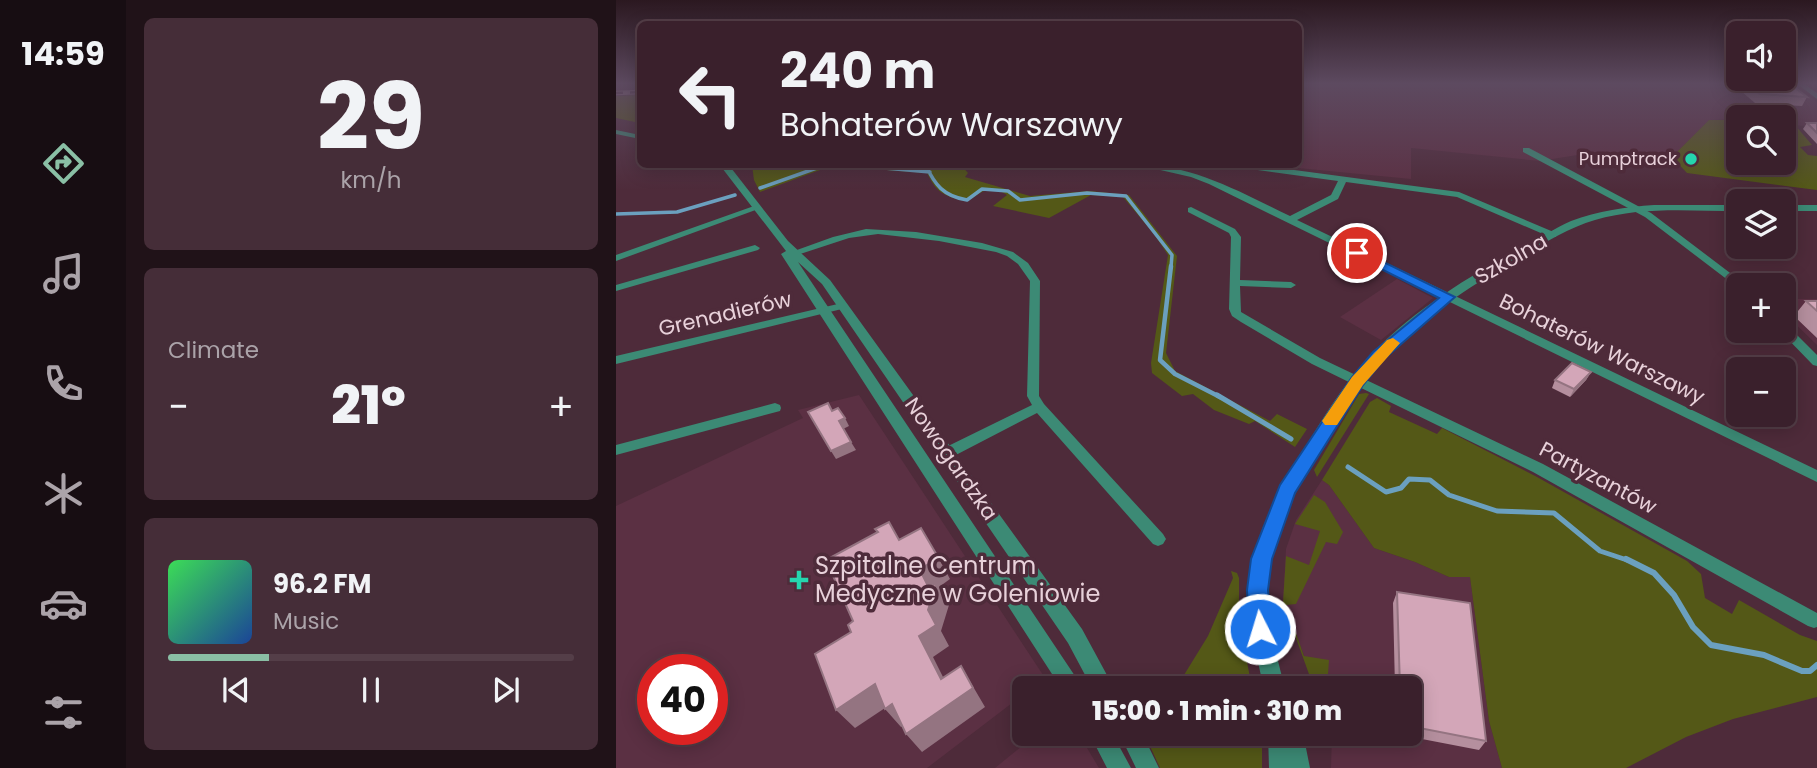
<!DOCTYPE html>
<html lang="en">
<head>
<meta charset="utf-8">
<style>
  body { margin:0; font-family:Poppins,sans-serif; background:#452d38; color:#f1f3f6; height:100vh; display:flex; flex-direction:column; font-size:26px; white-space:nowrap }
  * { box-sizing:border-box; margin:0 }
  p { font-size:23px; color:#aba3a9 }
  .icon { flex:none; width:38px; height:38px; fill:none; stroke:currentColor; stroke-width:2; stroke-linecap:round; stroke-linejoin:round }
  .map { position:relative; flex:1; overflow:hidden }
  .sheet { display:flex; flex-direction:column; gap:18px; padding:18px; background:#201218; width:490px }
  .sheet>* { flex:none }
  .top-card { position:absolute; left:21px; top:21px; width:665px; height:147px; border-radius:10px; box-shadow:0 4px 18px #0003,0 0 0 2px #543e48; background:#3a202c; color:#f1f3f6; overflow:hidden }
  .buttons { position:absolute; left:1110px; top:21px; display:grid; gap:14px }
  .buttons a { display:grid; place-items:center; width:70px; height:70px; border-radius:10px; background:#3a202c; box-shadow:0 4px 18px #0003,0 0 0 2px #543e48; font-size:35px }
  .speed { position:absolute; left:21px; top:654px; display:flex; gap:14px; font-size:35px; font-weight:700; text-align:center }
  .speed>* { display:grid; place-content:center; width:91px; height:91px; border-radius:50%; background:#3a202c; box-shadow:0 4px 18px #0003,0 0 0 2px #543e48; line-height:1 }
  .speed .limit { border:10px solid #d22; background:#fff; color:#111 }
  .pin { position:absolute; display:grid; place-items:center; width:60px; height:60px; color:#fff; margin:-30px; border:4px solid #fff; border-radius:50%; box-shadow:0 2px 7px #0007 }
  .me { position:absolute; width:77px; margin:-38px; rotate:355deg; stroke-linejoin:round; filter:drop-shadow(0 0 5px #0008) }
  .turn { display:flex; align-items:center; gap:24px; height:147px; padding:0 28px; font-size:32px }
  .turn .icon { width:91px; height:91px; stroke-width:2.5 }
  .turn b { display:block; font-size:49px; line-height:60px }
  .big { font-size:52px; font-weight:800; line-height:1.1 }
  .sheet .card { flex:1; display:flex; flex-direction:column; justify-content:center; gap:10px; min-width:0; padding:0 24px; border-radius:10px; background:#452d38 }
  .sheet .dial { align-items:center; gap:0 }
  .dial b { font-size:91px; line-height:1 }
  .song { display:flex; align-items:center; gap:21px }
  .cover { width:84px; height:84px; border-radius:10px; background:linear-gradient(135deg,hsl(130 70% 55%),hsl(220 70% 35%)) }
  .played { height:7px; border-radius:4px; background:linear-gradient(90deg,#8abfa5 25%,#543e48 25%) }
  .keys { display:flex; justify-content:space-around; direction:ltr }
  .heat { display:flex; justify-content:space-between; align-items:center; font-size:38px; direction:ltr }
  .trip { position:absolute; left:396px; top:676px; width:410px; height:70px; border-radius:10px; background:#3a202c; box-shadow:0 4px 18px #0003,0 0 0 2px #543e48; font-weight:800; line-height:70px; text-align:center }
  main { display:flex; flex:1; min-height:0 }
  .tabs { display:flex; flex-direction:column; width:126px; justify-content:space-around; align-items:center; background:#170d12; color:#aba3a9 }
  .tabs .icon { width:49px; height:49px }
  .tabs .selected { color:#8abfa5 }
  .tabs b { font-size:32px; color:#f1f3f6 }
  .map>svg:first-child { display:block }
</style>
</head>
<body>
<main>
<nav class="tabs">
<b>14:59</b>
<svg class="icon selected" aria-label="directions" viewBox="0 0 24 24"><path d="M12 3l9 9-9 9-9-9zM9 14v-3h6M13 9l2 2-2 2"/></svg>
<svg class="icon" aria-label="music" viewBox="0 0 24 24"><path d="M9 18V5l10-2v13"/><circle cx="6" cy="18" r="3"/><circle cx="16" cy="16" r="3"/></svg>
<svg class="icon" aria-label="phone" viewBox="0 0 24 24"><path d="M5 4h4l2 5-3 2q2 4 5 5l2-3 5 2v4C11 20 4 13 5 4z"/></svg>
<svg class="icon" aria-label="climate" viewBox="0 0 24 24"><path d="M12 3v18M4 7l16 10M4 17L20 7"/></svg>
<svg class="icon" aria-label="car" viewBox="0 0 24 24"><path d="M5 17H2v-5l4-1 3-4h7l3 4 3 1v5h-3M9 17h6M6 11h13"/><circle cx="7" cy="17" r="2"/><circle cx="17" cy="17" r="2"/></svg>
<svg class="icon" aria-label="filters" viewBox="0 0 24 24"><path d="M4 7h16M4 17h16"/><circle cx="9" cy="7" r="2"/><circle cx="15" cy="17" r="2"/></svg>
</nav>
<section class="sheet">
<div class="card dial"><b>29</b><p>km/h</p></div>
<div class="card"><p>Climate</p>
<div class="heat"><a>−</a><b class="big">21°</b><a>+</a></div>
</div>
<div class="card">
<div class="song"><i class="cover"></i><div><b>96.2 FM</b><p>Music</p></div></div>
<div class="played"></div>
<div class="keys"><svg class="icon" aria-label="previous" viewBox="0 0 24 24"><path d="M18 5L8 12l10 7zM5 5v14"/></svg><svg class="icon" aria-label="pause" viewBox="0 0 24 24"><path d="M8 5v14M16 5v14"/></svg><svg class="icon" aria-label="next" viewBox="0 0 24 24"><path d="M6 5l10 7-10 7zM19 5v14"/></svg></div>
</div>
</section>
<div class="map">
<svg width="1201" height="768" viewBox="0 0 1201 768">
  <rect width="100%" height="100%" fill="#4e2b3a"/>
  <!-- built -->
  <path fill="#5b3043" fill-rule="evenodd" d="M683 83H1176L1201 102V127L1167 124V117L1093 120 1056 157 1043 159 980 152 924 161 795 148V179L651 165 682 164Z
    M781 279 817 298 765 340 724 317Z
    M1167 299H1201V345L1167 312Z
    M243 395 429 678 416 688H408V694L311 768H0V506L187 418 182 410ZM37 670H96V730H37Z
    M706 480 713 485 758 548 799 562 833 577H854L873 721 886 768H715L716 733H793V688H701L667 602 670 549 680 520Z
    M422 733H462L483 768H379Z"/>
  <!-- green -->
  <path fill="#545817" d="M24 95V123L0 118V96Z
    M1093 120H1122V163H1167V124L1179 125 1196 145 1184 147 1192 155 1201 156V190L1071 173 1056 157Z
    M136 165H345L352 173 349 177 414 196 473 191 513 195 561 256 550 353 559 371 654 421 661 414 691 429 679 447 639 421 633 424 598 410 577 394 566 396 536 373 535 363 552 255 538 234 507 197 475 195 433 218 377 206 391 195C370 181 365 196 349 201 326 195 321 193 311 173L215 166 144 192 138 180Z
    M750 393 753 394 701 477 698 470 743 394Z
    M761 398 775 406 773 412 821 434 826 428 921 477 1071 561 1085 574 1089 598 1116 614 1123 600 1184 635 1201 641V697L1117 719 1070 737 1010 768H886L873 721 854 577H833L799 562 758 548 713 485 706 480 754 402Z
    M698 495 709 502 727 532 721 544 710 542 680 604 670 605 688 656 713 660 711 688H698L667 602 670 556 693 565 704 531 679 524Z
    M615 571 621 573 623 578V620L636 688H560L592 636 617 578Z
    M528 733H646V768H544Z"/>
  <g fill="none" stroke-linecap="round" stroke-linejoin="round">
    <!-- stream-far4 -->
    <path stroke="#6ba0bf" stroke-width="2.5" d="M222 164 232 165"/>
    <!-- stream-far3 -->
    <path stroke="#6ba0bf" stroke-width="3.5" d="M222 164 314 172
      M309 164C319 185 327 196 351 200L366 189 392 191 404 200 471 193 510 196 556 255 555 267
      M144 188 212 164
      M0 214 61 212 119 195"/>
    <!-- stream-far2 -->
    <path stroke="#6ba0bf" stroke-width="4.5" d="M555 266 544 360 559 374 604 397"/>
    <!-- stream-far1 -->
    <path stroke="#6ba0bf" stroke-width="5" d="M601 395 675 439
      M732 467 770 492 785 488 793 479 814 480 833 495 881 511 938 513 984 551 1014 561"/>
    <!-- stream -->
    <path stroke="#6ba0bf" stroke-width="6" d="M1010 559 1038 573 1058 595 1077 627 1095 645 1148 655 1186 671H1194L1201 665"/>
    <!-- minor -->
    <path fill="#3c8a75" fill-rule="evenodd" d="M907 148H913L1035 213 1130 285H1122L1121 287 1029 217 907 152Z
      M346 164H355L350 167Z
      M518 164C576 164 624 192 674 216L715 195 722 181 620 167 583 166 579 164H634L843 192 940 233V237H934L841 197 730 182 722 199 681 220 1201 470V482L593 184 575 177Z
      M138 206 145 208 0 261V255Z
      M575 207 619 229 625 237 624 280 675 282 680 285 675 288 624 286 625 312 704 358 927 464 1201 613V627L1198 628 1192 626 917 472 696 364 625 322 616 316 613 309 615 237 613 233 572 212V208Z
      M250 229 300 232 366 243 397 252 412 263 424 281 423 396 428 404 547 534 550 539 547 544 542 546 537 544 421 413 336 457H326L324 453 326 449 416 405 411 396 414 281 402 264 391 256 380 252 323 241 262 234 233 238 172 258 167 255 217 237Z
      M139 245 144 248 142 250 0 291V285Z
      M226 303 230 304 231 306 230 308 0 364V356Z
      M1167 324 1171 325 1201 355V366L1197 365 1164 331H1167Z
      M159 403 164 405 165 408 164 411 0 455V445Z"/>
    <!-- tertiary -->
    <path fill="#3c8a75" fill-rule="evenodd" d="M1180 83H1187L1201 93V99Z
      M0 130 24 135V139L0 134Z
      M103 164H112L172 241 214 280 466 629 498 688H476L452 643 206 284 182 262 467 688H445L165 254 170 251Z
      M1038 205H1122V211C1075 211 1025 206 979 220 952 228 927 244 903 258 851 288 800 321 760 367 736 394 716 428 698 460 679 492 662 525 655 562 648 605 658 647 669 688H648C638 646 629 605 637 562 644 524 664 489 684 456 704 423 724 389 750 360 794 312 852 277 908 246 924 238 939 228 955 221 982 211 1010 207 1038 205Z
      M1167 205H1201V211H1167Z
      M473 733H496L515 768H491Z
      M503 733H526L543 768H520Z
      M652 733H687L694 768H653Z"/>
    <!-- rail casing -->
    <g stroke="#b59aa5" stroke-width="4.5">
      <path id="rail" d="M0 93 24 92"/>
    </g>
    <!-- rail -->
    <use href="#rail" stroke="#4e2b3a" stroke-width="2.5" stroke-dasharray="7" stroke-linecap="butt"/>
  </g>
  <!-- wall -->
  <path fill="#b58f9e" d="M1129 83H1137L1191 97 1186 106 1139 103 1125 91Z
    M1191 123H1201V144L1187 129Z
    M1190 301H1201V338L1178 316Z
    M975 372 970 380 954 397 936 388 939 380Z
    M781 592 870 741 863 750 780 734V733H793V688H779L777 603Z"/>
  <!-- shaded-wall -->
  <path fill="#947481" d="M975 372 970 380 954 397 958 389Z
    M229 418 233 426 227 429 223 421Z
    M235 442 240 450 220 459 215 451Z
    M322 557 334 579 323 587 333 605 325 631 333 646 317 657 338 699 325 679 303 636 312 610 304 570Z
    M345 666 369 707 306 752 290 734Z
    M259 684 275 704 239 728 220 710Z
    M276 704 292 723 285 727 269 709Z"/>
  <!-- building -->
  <path fill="#d3a6b8" stroke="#947481" stroke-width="2" d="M1130 83 1177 86 1191 97 1144 94Z
    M1191 123H1201V133Z
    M1190 301H1201V311Z
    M956 363 975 372 958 389 939 380Z
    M212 403 216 411 222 408 229 418 223 421 235 442 215 451 192 412Z
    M273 522 283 540 305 528 322 557 304 570 313 588 321 583 312 610 320 625 303 636 325 679 345 666 357 688 290 734 276 704 269 709 259 684 220 710 199 654 235 632 232 625 237 621 210 560 262 532 259 529Z
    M781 592 854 603 870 741 793 726V688H784Z"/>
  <!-- sky -->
  <linearGradient id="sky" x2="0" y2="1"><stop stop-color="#2b1820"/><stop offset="0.44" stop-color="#5d4a60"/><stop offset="1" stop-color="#5d4a60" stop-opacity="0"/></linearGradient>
  <rect width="1201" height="190" fill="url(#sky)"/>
  <!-- route -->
  <path fill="#1a73e8" stroke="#114b97" stroke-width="2" d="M741 249 839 297 768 359 747 385 679 493 656 559 652 590 656 629 652 637 644 640 636 637 633 629 631 590 635 559 664 485 736 377 757 352 823 298 737 255 735 253Z"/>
  <!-- slow -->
  <path fill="#f59e0b" d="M777 338 784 343 747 385 721 425H709L706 421 736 377 771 340Z"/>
  <!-- markers -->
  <g fill="#25d5ae" stroke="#4e2b3a" stroke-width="2.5">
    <circle cx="1075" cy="159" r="7"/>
    <path d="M179.5 569.5h7v7h7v7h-7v7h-7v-7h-7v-7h7z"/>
  </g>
  <g text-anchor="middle" stroke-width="7" stroke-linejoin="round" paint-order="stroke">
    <!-- far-poi labels -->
    <g font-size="18" fill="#e8d1da" stroke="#4e2b3a" text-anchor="end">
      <text x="1061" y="165">Pumptrack</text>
    </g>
    <!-- street labels -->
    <g font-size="21" fill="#e8d1da" stroke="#4e2b3a">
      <text transform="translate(895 259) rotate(-30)" y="7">Szkolna</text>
      <text transform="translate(109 314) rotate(-13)" y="7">Grenadierów</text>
      <text transform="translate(986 349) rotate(26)" y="7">Bohaterów Warszawy</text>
      <text transform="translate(335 459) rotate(55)" y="7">Nowogardzka</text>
      <text transform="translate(982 478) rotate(28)" y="7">Partyzantów</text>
    </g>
    <!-- near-poi labels -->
    <g font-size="24" fill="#e8d1da" stroke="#4e2b3a" text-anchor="start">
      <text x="199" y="574">Szpitalne Centrum<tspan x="199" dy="28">Medyczne w Goleniowie</tspan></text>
    </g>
  </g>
</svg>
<div class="buttons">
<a><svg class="icon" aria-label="sound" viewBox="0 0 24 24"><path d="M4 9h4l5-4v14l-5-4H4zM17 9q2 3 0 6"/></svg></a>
<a><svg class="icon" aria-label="search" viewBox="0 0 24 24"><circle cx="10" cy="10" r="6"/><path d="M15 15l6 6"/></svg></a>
<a><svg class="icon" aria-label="layers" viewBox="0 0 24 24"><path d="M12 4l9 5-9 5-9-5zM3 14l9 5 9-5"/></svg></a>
<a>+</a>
<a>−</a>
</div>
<div class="speed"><div class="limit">40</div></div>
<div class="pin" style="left:741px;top:253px;background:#d93025"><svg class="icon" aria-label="arrive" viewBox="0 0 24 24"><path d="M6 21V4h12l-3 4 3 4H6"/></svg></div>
<svg class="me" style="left:644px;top:629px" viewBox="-20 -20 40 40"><circle r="17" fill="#1a73e8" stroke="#fff" stroke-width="3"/><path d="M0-11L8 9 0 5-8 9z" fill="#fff"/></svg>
<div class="trip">15:00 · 1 min · 310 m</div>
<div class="top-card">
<div class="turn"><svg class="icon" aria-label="left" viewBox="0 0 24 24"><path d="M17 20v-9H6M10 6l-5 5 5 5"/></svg><div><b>240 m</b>Bohaterów Warszawy</div></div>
</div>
</div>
</main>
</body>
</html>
